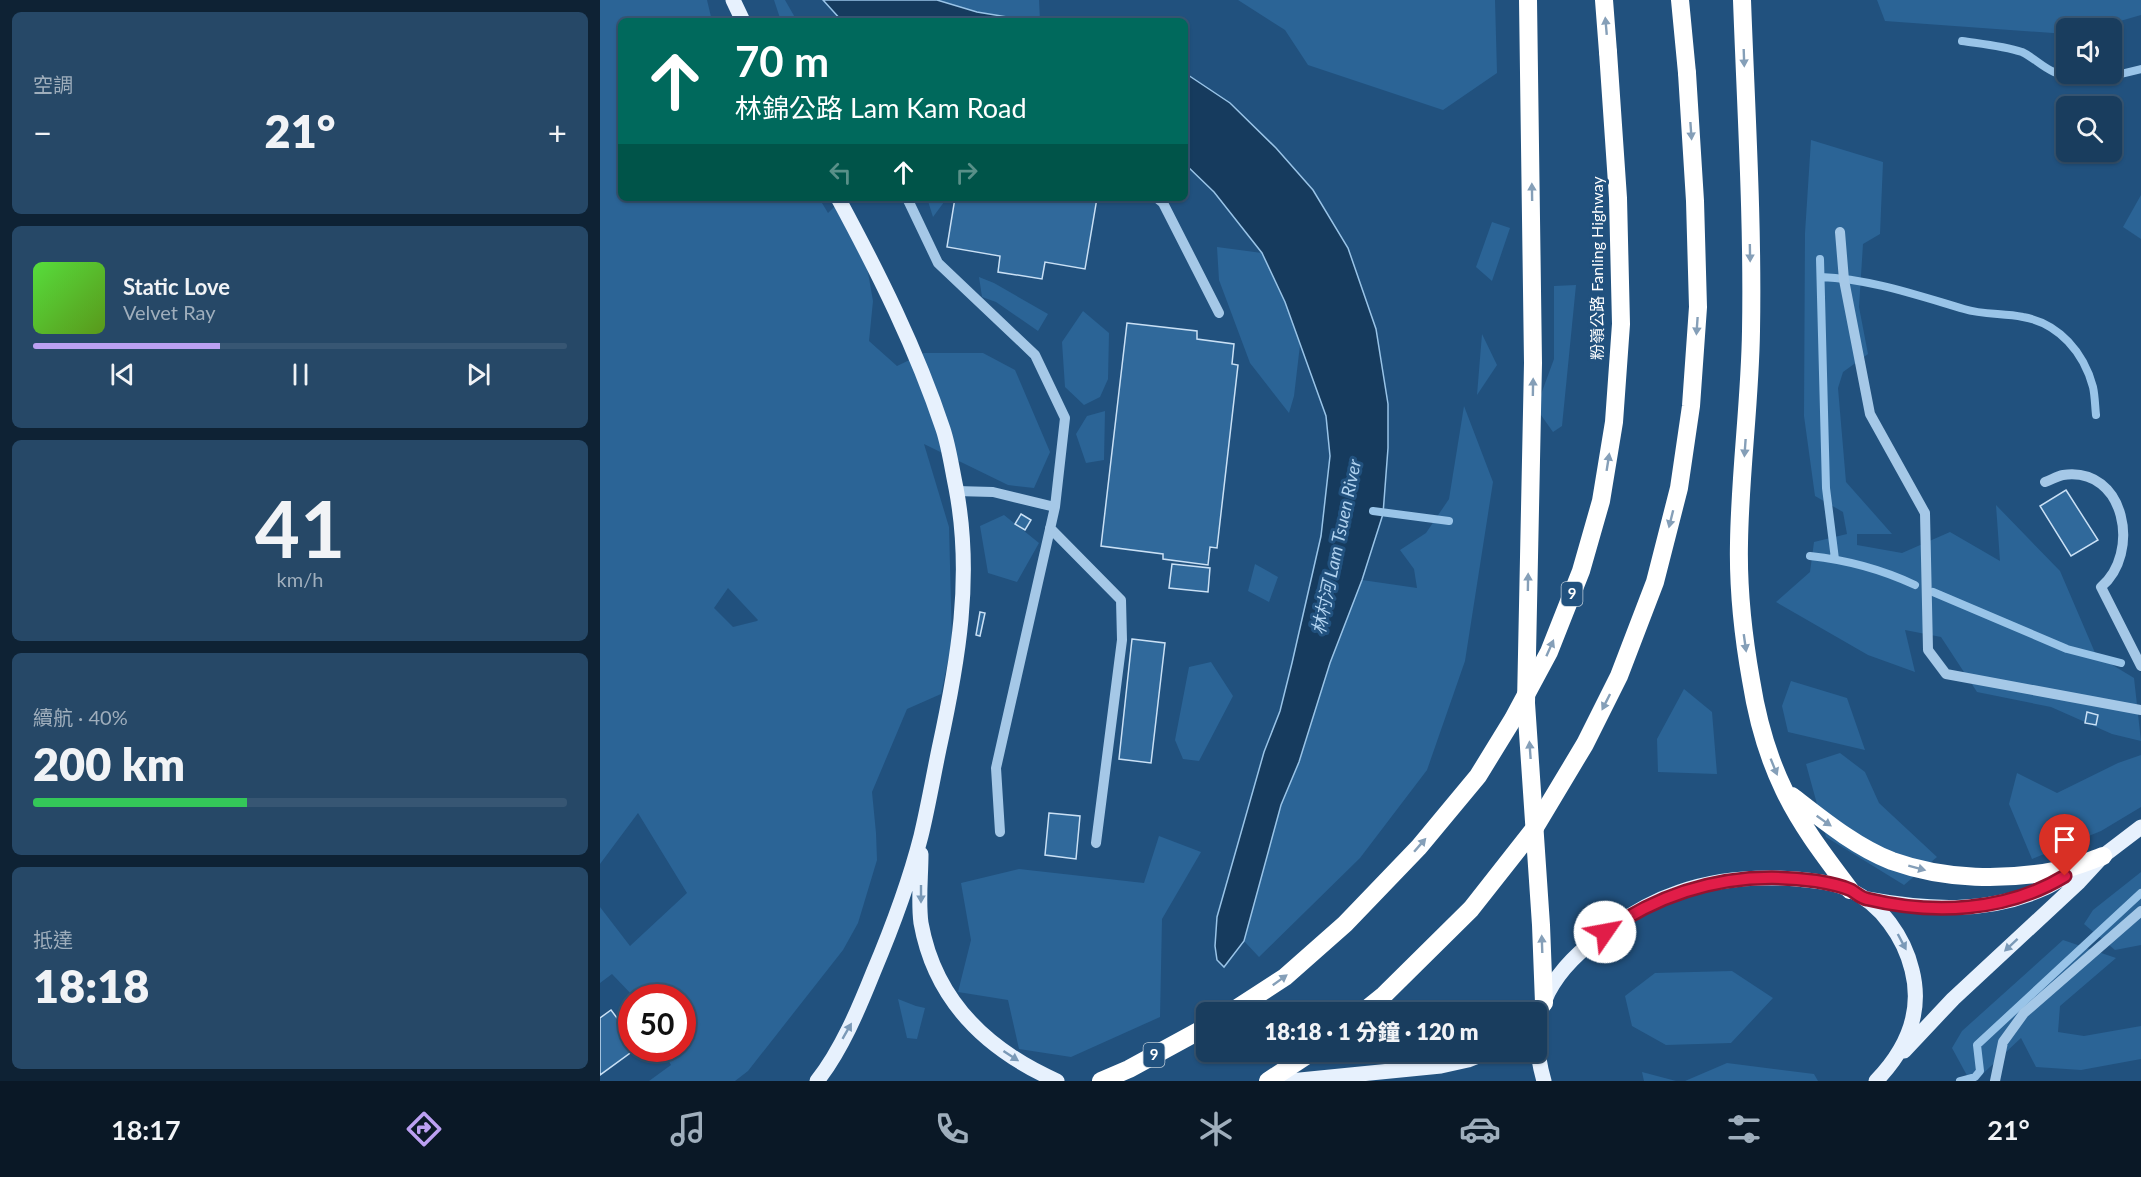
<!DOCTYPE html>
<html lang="zh-TW">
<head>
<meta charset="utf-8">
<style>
  body { margin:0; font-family:Lato,"Noto Sans TC",sans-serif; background:#264867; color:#f1f3f6; height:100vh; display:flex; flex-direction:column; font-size:22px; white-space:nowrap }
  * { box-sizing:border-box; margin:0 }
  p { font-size:20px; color:#9faebc }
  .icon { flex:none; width:33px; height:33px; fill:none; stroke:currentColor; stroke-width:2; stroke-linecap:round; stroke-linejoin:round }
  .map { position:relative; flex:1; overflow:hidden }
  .panel { display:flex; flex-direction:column; gap:12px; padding:12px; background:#0e2234; width:600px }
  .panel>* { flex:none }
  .guide { position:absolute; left:18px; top:18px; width:570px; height:183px; border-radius:9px; box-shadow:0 2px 4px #0004,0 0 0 2px #375673; background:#00695c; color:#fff; overflow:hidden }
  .controls { position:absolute; left:1456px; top:18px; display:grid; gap:12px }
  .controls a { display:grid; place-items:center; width:66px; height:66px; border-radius:9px; background:#193d5e; box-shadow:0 2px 4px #0004,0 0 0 2px #375673; font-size:30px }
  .speed { position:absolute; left:18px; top:984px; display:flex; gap:12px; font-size:30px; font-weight:700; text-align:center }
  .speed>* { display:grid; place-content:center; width:78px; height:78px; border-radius:50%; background:#193d5e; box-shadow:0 2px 4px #0004,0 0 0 2px #375673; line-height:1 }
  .speed .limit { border:9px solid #d22; background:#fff; color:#111 }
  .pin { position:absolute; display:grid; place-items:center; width:51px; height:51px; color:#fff; margin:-62px -26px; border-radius:50% 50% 50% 0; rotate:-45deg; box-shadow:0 0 6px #0007 }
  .pin .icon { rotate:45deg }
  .me { position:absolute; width:66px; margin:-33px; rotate:57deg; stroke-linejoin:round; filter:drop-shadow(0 0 4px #0008) }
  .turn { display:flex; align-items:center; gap:21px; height:126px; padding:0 18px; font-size:27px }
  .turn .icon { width:78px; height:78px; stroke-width:2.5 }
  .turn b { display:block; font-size:42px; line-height:51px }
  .lanes { display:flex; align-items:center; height:57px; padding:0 18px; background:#0003; justify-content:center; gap:30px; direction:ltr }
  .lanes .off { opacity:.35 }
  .big { font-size:45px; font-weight:800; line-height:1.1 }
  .panel .card { flex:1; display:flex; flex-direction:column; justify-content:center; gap:9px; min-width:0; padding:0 21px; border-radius:9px; background:#264867 }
  .panel .dial { align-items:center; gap:0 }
  .dial b { font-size:78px; line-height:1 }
  .song { display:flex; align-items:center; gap:18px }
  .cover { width:72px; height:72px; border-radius:9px; background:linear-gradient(135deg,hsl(110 70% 55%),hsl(90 70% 35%)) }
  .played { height:6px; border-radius:3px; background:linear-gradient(90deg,#bca0f2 35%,#375673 35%) }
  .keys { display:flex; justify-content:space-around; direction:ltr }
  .heat { display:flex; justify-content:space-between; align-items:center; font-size:33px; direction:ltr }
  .charge { height:9px; border-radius:4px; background:linear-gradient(90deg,#34c759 40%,#375673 0) }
  .trip { position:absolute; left:596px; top:1002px; width:351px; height:60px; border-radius:9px; background:#193d5e; box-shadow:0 2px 4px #0004,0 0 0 2px #375673; font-weight:800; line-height:60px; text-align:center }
  .menu { display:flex; height:96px; justify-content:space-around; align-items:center; background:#0a1826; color:#9faebc }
  .menu .icon { width:42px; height:42px }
  .menu .active { color:#bca0f2 }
  .menu b { font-size:27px; color:#f1f3f6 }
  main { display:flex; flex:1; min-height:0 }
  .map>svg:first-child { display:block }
</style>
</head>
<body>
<main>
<section class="panel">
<div class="card"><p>空調</p>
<div class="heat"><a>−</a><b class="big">21°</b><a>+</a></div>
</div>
<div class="card">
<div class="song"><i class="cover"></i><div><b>Static Love</b><p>Velvet Ray</p></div></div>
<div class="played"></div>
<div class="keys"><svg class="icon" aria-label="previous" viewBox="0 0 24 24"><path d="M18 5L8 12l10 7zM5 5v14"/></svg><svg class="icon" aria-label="pause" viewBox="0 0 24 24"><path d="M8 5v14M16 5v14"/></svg><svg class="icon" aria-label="next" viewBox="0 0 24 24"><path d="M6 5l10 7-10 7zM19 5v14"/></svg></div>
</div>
<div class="card dial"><b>41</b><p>km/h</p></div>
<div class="card"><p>續航 · 40%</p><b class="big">200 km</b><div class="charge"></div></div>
<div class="card"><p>抵達</p><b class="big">18:18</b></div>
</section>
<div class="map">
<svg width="1541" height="1081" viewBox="0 0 1541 1081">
  <rect width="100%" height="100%" fill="#21517e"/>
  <!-- green -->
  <path fill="#2b6496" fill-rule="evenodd" d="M0 0H107L112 21H21V198H219L228 213 243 198H247L260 227 273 301 269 341 297 366 324 353H383L415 370 450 452 434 488 408 485 324 444 349 527 352 642 341 694 307 709 272 792 276 833 277 860 258 923 243 950 148 1071 135 1081H49L71 1065 62 1049 82 1048V998L34 997 12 974 0 983V907L30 946 87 893 38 813 0 864ZM128 588 158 620 157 621 133 627 114 608Z
    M174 0H185L197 21H181Z
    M337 0H439L440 21 377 12Z
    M638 0H895L897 73 843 110 708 65 685 30Z
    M1277 0H1541V15L1496 28H1467V34L1285 21Z
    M1211 140 1283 162 1280 234 1263 244 1259 307 1268 354 1243 372 1238 388 1246 482 1292 534H1257V545L1302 553 1350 532 1400 561 1396 505 1460 571 1496 655 1534 678 1541 741 1512 734 1451 707 1377 692 1341 637 1305 630 1315 672 1268 655 1176 602 1210 572 1214 542 1247 534 1243 512 1215 496 1204 416 1205 233Z
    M1541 195V239L1523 227Z
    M327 198H347L333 217Z
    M892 222 910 228 892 281 876 267Z
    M617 247 662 253 685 302 700 345 694 396 689 413 650 363 619 280Z
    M379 277 394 283 448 314 438 331 396 302 382 297Z
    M976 285 962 426 953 432 936 408 954 359V286Z
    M483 311 509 333 508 379 500 397 484 405 465 387 462 342Z
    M882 334 897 365 877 395Z
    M864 406 893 482 865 661 827 770 760 858 659 957 644 941 681 805 699 762 730 663 762 580 817 588 814 569 800 550 826 533 849 499Z
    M505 411 504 460 486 463 476 434 487 416Z
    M404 515 439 543 417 582 388 573 380 526Z
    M655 564 678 577 669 602 648 591Z
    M611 662 633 696 599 761 583 759 575 740 589 667Z
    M1191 681 1247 698 1265 750 1188 732 1182 706Z
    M1084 689 1112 712 1117 774 1058 772 1057 739Z
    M1240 753 1265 772 1279 803 1337 857 1304 885 1226 837 1206 764Z
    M1541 755V807L1501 831 1432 859 1409 804 1417 773 1457 793 1518 763Z
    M559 836 601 852 562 919 560 1017 471 1057 419 1049 408 1000 358 992 371 940 361 883 419 869 544 883Z
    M1541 872V945L1515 950 1484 924 1493 910Z
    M1463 940 1516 958 1460 1006 1458 1032 1484 1036 1541 1026V1059L1481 1070 1436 1067 1421 1038 1375 1081H1370L1352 1048 1362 1031Z
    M1132 971 1173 998 1131 1043 1066 1045 1032 1026 1025 996 1055 973Z
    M298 999 316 1006 325 1008 317 1039 307 1038Z
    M1127 1063 1214 1074 1218 1081H1085Z
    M1042 1072 1076 1081H1044Z"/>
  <!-- water -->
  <path fill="#163b5e" stroke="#99c4e8" stroke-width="1.5" d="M223 0H337L377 12 432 21H242Z
    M585 73 630 103 676 148 713 190 748 248 776 329 788 404V448L783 514 762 580 730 663 699 762 681 805 644 941 624 967 617 960 615 946 617 917 664 752 680 711 692 663 721 536 730 456 726 416 685 302 662 253 614 192 585 164Z"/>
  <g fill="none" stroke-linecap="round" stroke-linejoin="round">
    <!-- stream -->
    <path stroke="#99c4e8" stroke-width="8" d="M1362 41C1382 44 1403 46 1422 52 1433 57 1442 67 1454 72 1479 83 1515 76 1541 69
      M1220 259 1226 488 1235 559
      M1221 277C1270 279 1316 295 1364 309 1383 315 1403 313 1423 317 1459 323 1484 353 1493 387 1495 396 1495 406 1496 415
      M773 511 849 521
      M1210 556C1247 560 1281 569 1315 585
      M1333 592 1467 649 1521 663
      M1360 1081 1375 1077 1380 1071 1377 1045 1541 893"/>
  </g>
  <!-- building -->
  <path fill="#30699b" stroke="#c9e0f5" stroke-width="1.5" d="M355 198H497L485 269 445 262 442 279 398 272 400 256 347 247Z
    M527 323 597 331V339L634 344 632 364 638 365 617 548 610 547 608 565 563 559V554L501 546Z
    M1466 490 1498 540 1471 556 1440 506Z
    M421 514 431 520 425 530 415 524Z
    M572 564 610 568 608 592 569 588Z
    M380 612 385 613 380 636 376 635Z
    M532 639 565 643 551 763 519 759Z
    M1487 712 1498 715 1496 725 1485 723Z
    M449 813 480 816 476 859 445 855Z
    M11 1010 32 1038V1048H37L0 1075V1018Z"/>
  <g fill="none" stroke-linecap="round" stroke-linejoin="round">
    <!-- minor -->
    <path stroke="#a5c8e7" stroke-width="10" d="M307 198 338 263 435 355 465 418 455 507
      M557 198 563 203 619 313
      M1240 232 1244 280 1270 414 1325 513 1328 650 1346 674 1541 710
      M1445 482C1451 480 1457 476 1463 475 1526 466 1541 554 1501 587L1541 666
      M356 491 393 492 455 507 396 768 400 832
      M450 528 521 600 522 640 496 843
      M1395 1081 1403 1042 1424 1013 1541 911"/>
    <!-- major -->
    <path stroke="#e7f1fd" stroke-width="15" d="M133 0 143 21
      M321 854C321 876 318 901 321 923 335 1001 387 1050 457 1081
      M1267 899C1327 910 1388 914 1445 888 1456 883 1467 875 1478 869
      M1304 1051 1353 999 1479 882 1503 856 1541 827
      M217 1081C241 1051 259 1008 273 973 292 928 309 883 321 836 328 807 333 778 339 749 358 662 373 577 356 488 352 469 349 447 343 429 316 348 278 272 238 198
      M690 1081 841 1066 868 1060 888 1052
      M944 1081C923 1010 954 967 1011 928 1032 913 1055 900 1079 892 1116 879 1157 876 1196 879 1214 881 1233 882 1250 890 1281 904 1304 937 1312 970 1323 1013 1306 1050 1276 1081"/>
    <!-- highway -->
    <path stroke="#fff" stroke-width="18" d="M928 0 933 363 926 703 941 925 944 1003
      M1004 0 1008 52
      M1080 0 1087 73
      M1142 0C1146 110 1153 221 1151 331 1150 402 1140 472 1139 543 1138 589 1143 635 1151 680 1157 718 1167 755 1184 790 1201 826 1226 858 1250 890
      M1192 796C1223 820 1256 847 1292 861 1345 880 1405 881 1459 870 1474 868 1489 861 1503 856
      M501 1081 529 1069 606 1027
      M668 1081 712 1052"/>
    <!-- highway-bridge -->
    <path stroke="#fff" stroke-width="18" d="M631 1012 685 977 745 924 819 847 878 776 913 719 949 652 981 571 1001 501 1014 422 1021 324 1018 198 1008 52
      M763 1012 784 995 871 909 934 829 985 744 1019 676 1055 582 1079 488 1091 406 1098 307 1095 201 1087 73"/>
  </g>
  <!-- one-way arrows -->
  <defs><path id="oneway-solid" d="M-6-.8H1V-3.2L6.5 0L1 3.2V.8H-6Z" transform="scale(1.5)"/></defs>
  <g fill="#859fb8">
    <use href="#oneway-solid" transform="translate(1006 26) rotate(-95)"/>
    <use href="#oneway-solid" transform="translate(1144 58) rotate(88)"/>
    <use href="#oneway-solid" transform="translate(1091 131) rotate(86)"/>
    <use href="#oneway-solid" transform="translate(932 192) rotate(-91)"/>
    <use href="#oneway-solid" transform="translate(1150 253) rotate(89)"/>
    <use href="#oneway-solid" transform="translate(1097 326) rotate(94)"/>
    <use href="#oneway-solid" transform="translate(933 387) rotate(-89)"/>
    <use href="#oneway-solid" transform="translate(1145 448) rotate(94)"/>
    <use href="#oneway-solid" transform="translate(1008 462) rotate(-81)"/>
    <use href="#oneway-solid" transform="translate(1071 519) rotate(104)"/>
    <use href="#oneway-solid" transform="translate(928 582) rotate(-89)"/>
    <use href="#oneway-solid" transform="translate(1145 643) rotate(82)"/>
    <use href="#oneway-solid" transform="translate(950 648) rotate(-66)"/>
    <use href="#oneway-solid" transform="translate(1006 702) rotate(117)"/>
    <use href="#oneway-solid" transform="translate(930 750) rotate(-94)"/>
    <use href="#oneway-solid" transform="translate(1174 767) rotate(68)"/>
    <use href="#oneway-solid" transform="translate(1224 821) rotate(35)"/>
    <use href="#oneway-solid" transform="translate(820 845) rotate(-49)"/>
    <use href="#oneway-solid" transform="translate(1317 868) rotate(15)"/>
    <use href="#oneway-solid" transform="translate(942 944) rotate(-92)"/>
    <use href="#oneway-solid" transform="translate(680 980) rotate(-36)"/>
  </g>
  <g fill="#7a99b7">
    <use href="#oneway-solid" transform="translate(321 894) rotate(90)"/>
    <use href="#oneway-solid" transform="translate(1302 942) rotate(62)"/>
    <use href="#oneway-solid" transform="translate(1411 945) rotate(137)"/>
    <use href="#oneway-solid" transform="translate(247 1031) rotate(-60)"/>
    <use href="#oneway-solid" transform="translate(411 1056) rotate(33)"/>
  </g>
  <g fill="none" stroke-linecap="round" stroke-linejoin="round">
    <!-- route casing -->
    <g stroke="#92132f" stroke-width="15">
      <path id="route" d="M1005 932C1069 887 1138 870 1216 881 1228 883 1240 885 1251 890 1256 893 1261 898 1267 899 1333 915 1406 912 1465 876"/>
    </g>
    <!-- route -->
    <use href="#route" stroke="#e11d48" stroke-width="10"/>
  </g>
  <g text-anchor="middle" stroke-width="6" stroke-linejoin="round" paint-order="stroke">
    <!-- shield labels -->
    <g fill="#21517e" stroke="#bccbd8" stroke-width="1.5">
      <rect x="961.5" y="582" width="21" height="24" rx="4.5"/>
      <rect x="543.5" y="1043" width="21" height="24" rx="4.5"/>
    </g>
    <g font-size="15" font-weight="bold" fill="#fff">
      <text x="972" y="599">9</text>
      <text x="554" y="1060">9</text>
    </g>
    <!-- street labels -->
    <g font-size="16" fill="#fff" stroke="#21517e">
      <text transform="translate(997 268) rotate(-90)" y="6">粉嶺公路 Fanling Highway</text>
    </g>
    <!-- water labels -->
    <g font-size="18" font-style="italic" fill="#b0d2ef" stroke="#21517e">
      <text transform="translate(737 547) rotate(-78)" y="6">林村河 Lam Tsuen River</text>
    </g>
  </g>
</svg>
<div class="controls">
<a><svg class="icon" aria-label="sound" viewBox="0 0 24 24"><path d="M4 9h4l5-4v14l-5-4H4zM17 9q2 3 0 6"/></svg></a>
<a><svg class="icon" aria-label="search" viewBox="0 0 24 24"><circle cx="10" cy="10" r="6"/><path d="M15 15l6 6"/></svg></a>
</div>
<div class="speed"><div class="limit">50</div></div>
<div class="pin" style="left:1465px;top:876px;background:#d93025"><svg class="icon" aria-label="arrive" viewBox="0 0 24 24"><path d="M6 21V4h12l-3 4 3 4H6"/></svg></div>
<svg class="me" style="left:1005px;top:932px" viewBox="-20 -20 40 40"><circle r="19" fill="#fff"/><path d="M0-13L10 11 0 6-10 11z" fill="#e11d48"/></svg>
<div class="trip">18:18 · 1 分鐘 · 120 m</div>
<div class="guide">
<div class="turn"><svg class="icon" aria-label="ahead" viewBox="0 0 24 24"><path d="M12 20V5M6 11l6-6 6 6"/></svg><div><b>70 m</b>林錦公路 Lam Kam Road</div></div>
<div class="lanes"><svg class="icon off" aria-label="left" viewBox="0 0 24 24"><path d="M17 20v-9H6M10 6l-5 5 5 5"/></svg><svg class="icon" aria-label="ahead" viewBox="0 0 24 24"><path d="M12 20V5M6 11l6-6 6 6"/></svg><svg class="icon off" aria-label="right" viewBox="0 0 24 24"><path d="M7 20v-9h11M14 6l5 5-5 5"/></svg></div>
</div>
</div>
</main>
<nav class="menu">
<b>18:17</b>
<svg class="icon active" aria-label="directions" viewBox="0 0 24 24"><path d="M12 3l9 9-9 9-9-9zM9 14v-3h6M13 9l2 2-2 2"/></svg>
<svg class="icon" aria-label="music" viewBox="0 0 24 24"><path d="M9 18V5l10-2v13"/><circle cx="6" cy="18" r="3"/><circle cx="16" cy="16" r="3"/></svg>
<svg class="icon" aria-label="phone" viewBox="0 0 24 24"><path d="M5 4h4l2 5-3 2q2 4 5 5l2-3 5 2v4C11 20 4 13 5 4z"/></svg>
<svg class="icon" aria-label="climate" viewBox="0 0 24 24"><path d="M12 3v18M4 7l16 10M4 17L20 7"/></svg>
<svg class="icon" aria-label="car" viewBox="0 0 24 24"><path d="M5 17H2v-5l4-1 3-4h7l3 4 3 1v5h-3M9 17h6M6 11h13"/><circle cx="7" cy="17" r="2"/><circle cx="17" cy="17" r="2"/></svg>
<svg class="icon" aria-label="filters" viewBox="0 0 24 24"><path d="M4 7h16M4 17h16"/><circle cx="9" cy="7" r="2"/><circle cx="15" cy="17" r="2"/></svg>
<b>21°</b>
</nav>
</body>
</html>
